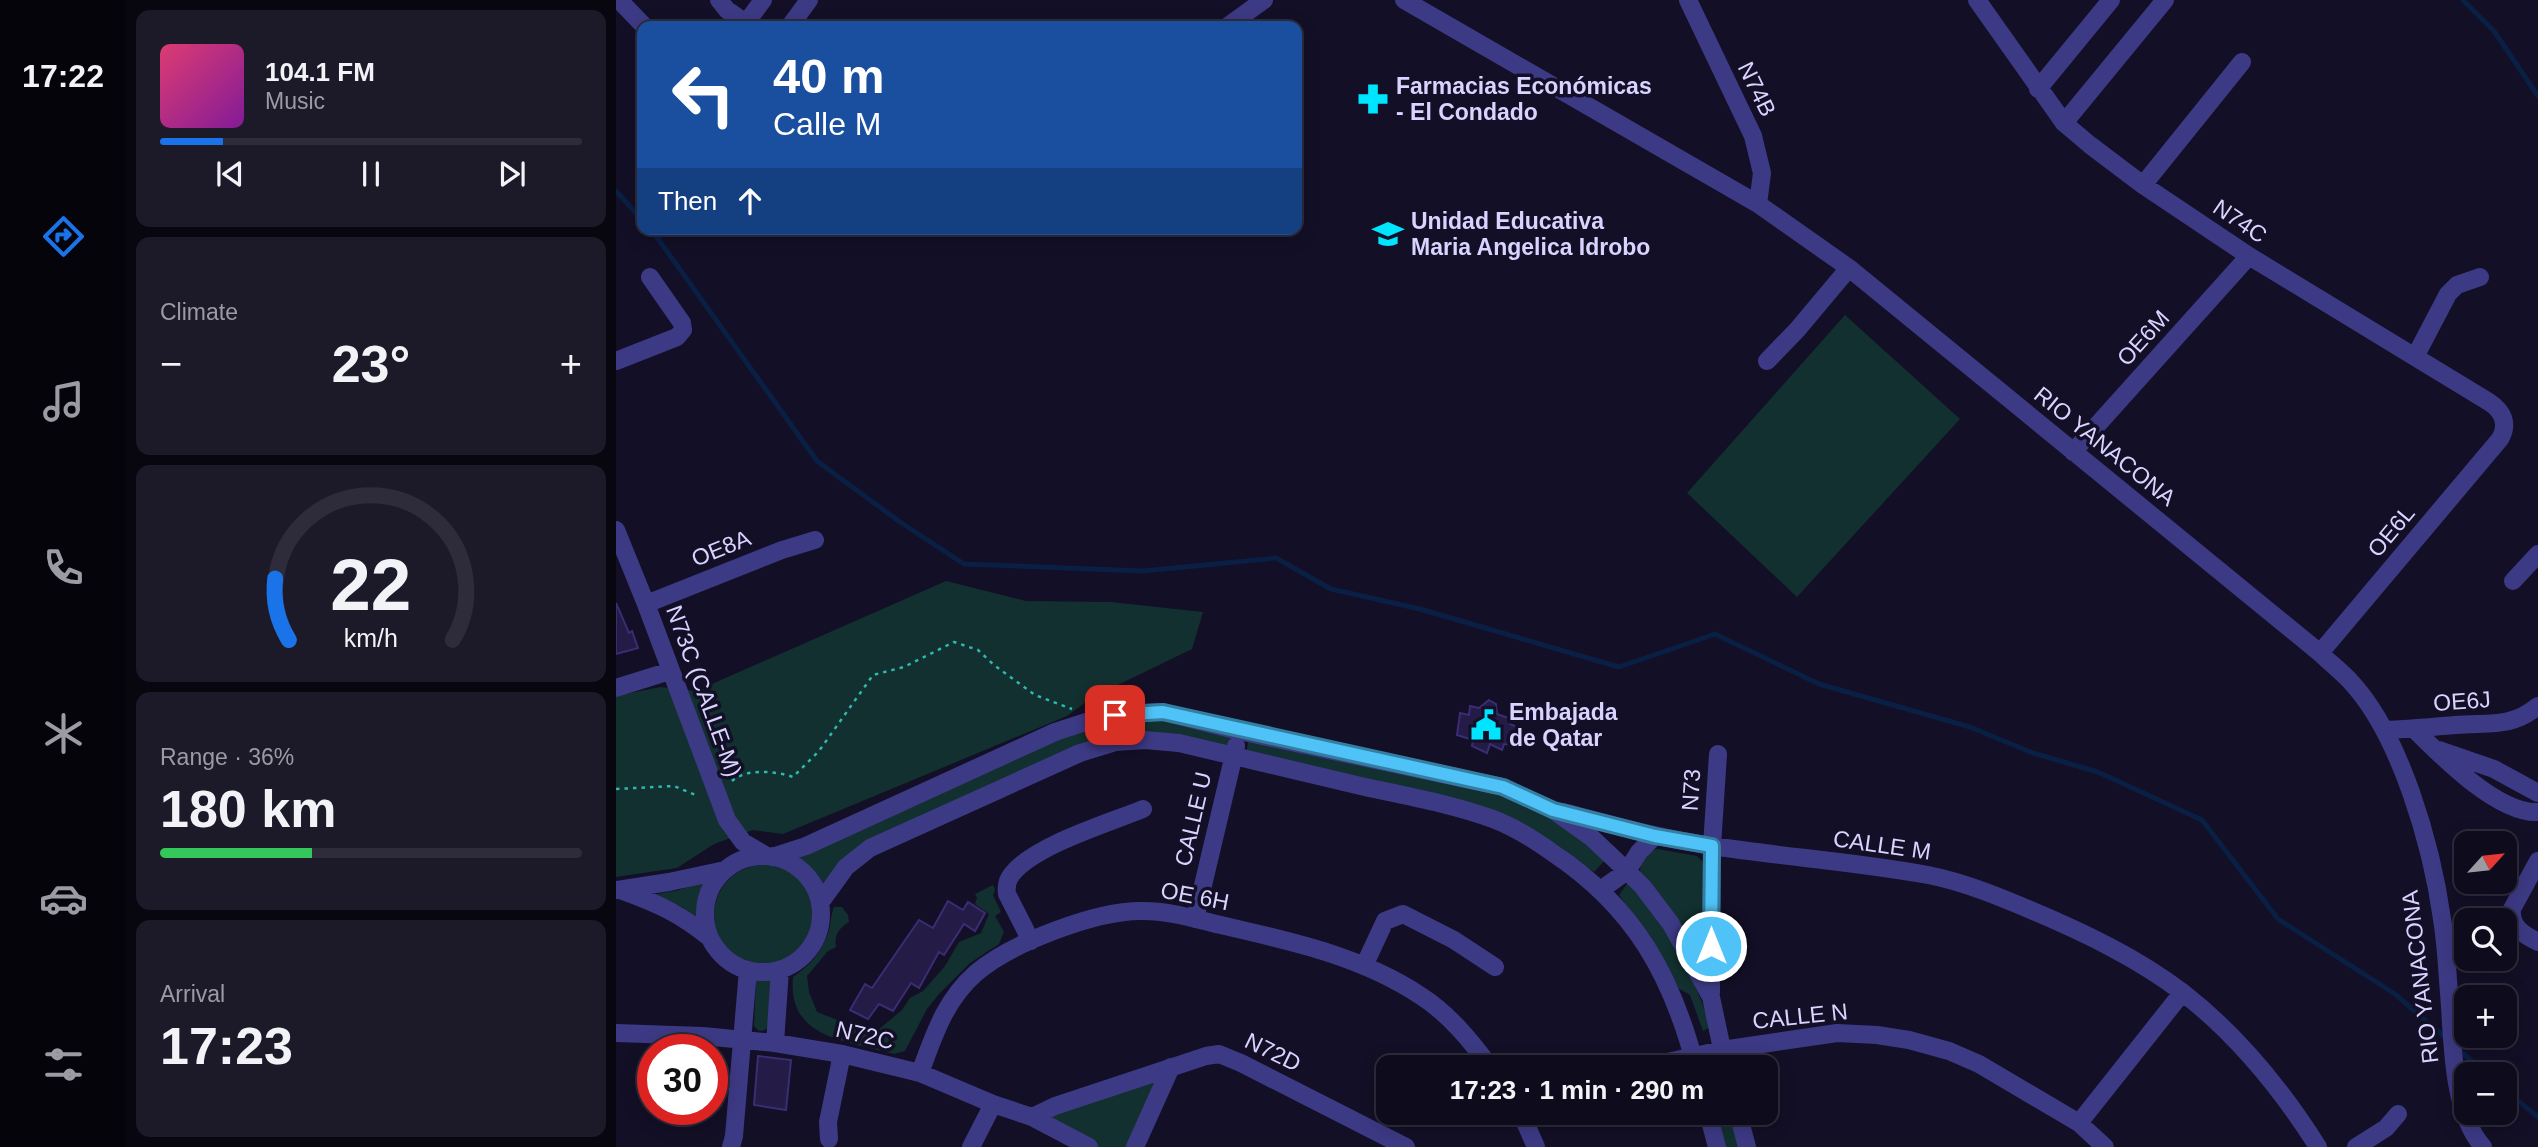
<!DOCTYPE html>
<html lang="en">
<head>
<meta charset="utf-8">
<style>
  body { margin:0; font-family:Arial,sans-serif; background:#1c1929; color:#f1f3f6; height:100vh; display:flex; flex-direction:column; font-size:26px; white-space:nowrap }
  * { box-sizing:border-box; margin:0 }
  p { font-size:23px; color:#9b9ba3 }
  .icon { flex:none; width:38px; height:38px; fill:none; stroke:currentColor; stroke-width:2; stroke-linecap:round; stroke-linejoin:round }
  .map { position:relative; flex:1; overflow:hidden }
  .drawer { display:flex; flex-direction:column; gap:10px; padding:10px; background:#08060f; width:490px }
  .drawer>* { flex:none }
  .top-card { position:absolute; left:21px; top:21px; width:665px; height:214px; border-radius:14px; box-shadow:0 4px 18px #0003,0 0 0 2px #2e2b3b; background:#1a4fa0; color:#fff; overflow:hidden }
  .needle { width:46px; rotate:63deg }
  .fabs { position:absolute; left:1838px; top:831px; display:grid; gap:14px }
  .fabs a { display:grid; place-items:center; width:63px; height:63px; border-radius:14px; background:#0e0b1c; box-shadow:0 4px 18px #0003,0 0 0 2px #2e2b3b; font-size:35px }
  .speed { position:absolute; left:21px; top:1034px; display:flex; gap:14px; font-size:35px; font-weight:700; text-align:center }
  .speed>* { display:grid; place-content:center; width:91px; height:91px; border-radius:50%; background:#0e0b1c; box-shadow:0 4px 18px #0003,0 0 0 2px #2e2b3b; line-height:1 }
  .speed .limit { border:10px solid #d22; background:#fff; color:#111 }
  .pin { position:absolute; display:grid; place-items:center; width:60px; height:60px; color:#fff; margin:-30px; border-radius:14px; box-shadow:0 4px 10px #0006 }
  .me { position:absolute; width:77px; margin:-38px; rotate:0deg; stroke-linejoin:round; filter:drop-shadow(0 0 5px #0008) }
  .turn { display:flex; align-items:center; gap:24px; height:147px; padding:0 21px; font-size:32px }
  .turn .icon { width:91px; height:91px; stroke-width:2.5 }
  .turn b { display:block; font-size:49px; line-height:60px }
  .then { display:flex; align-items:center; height:66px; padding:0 21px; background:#0003; gap:14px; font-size:26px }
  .big { font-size:52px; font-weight:800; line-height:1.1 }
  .drawer .tile { flex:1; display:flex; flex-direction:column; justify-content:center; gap:10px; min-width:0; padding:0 24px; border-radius:14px; background:#1c1929 }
  .drawer .dial { align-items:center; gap:0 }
  .dial svg { height:182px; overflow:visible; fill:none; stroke:#2e2b3b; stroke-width:7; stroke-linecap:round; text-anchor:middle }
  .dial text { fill:#f1f3f6; stroke:none }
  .song { display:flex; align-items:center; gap:21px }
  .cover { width:84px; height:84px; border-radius:10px; background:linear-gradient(135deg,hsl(340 70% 55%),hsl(290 70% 35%)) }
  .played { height:7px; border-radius:4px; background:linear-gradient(90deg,#1a73e8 15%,#2e2b3b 15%) }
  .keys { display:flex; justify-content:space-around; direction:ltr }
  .heat { display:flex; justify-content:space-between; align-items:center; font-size:38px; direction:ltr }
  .charge { height:10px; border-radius:5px; background:linear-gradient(90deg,#34c759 36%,#2e2b3b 0) }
  .trip { position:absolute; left:760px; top:1055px; width:402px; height:70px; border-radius:14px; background:#0e0b1c; box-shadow:0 4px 18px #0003,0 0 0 2px #2e2b3b; font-weight:800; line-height:70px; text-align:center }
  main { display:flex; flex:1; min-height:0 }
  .tab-bar { display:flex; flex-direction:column; width:126px; justify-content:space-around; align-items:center; background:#06040b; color:#9b9ba3 }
  .tab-bar .icon { width:49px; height:49px }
  .tab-bar .active { color:#1a73e8 }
  .tab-bar b { font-size:32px; color:#f1f3f6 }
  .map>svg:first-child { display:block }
</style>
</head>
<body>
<main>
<nav class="tab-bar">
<b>17:22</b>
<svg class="icon active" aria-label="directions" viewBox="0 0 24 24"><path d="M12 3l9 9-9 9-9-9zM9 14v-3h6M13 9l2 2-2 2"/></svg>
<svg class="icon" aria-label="music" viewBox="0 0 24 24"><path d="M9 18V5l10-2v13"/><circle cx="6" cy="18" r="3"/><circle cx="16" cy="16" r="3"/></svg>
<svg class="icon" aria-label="phone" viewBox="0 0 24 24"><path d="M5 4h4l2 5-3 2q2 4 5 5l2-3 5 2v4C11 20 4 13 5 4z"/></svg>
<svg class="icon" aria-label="climate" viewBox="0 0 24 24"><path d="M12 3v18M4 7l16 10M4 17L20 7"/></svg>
<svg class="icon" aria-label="car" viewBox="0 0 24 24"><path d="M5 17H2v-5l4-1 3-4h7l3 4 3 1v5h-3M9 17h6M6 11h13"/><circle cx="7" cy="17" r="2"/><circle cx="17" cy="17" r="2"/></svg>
<svg class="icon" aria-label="filters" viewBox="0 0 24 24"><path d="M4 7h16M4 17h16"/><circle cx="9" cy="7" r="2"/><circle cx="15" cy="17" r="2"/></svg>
</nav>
<section class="drawer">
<div class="tile">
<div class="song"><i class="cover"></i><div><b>104.1 FM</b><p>Music</p></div></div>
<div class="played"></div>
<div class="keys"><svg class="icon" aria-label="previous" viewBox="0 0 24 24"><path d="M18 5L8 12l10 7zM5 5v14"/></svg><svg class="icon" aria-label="pause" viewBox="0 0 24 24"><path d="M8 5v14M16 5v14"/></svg><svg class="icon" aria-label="next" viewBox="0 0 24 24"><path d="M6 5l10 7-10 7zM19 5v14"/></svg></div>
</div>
<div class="tile"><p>Climate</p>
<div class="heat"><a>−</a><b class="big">23°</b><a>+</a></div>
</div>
<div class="tile dial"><svg viewBox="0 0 100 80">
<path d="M14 69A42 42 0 1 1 86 69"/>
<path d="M14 69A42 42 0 0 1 8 42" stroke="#1a73e8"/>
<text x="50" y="56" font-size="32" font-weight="700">22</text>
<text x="50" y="72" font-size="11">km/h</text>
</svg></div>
<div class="tile"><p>Range · 36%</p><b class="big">180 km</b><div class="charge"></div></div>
<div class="tile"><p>Arrival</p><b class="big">17:23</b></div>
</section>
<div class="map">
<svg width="1922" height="1147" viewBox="0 0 1922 1147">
  <rect width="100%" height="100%" fill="#130f26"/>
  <!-- green -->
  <path fill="#12302f" d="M1229 315 1344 419 1181 597 1071 493Z
    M330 581 410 601 495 602 587 612 576 649 477 697 451 716 167 834 137 830 98 844 61 868 0 877V696L44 687 80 691Z
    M547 718 617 734 612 748 501 735 226 859 205 886 191 869 169 855 441 737 483 723Z
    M633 738 853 786 898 799 941 821 989 860 978 872 943 846 903 823 630 753Z
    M1042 849 1081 856 1087 862 1088 944 1078 949 1024 872 1025 860 1032 851Z
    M98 915a50 50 0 1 1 100 0a50 50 0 1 1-100 0Z
    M93 879 84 894V921L66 907 35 895 63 890Z
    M1013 881C1048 925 1079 973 1094 1027L1087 1031 1074 995 1062 988 1036 939 1003 895Z
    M377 885 379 890 377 895 385 912 379 916 388 932 383 944 354 963 323 994 311 1009 289 1051 278 1054C232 1041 171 1039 177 977 192 967 205 953 211 936 215 927 214 917 218 907H226L232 915 233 922C223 928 218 935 220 947L212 951 191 976 193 992 201 1012 257 1034 286 1010 294 998 307 991 329 966 343 942 365 933 373 914 359 904 361 898 359 894Z
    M156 978 152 1026 149 1030 143 1031 138 1026 140 979Z
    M555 1067 519 1147H473L416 1117Z
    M1100 1113H1115L1124 1147H1109Z"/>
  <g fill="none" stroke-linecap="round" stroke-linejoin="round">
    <!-- stream -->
    <path stroke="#0a1f44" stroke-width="5" d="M1847 0 1878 31 1922 96
      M0 191 26 220
      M35 229 201 461 284 522 348 564 527 571 660 558 715 589 804 609 1003 667 1099 634 1203 684 1354 727 1417 753 1482 772 1586 820 1662 919 1779 994 1832 1040
      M1842 1049 1871 1074
      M1888 1089 1922 1117"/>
  </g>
  <!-- building -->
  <path fill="#241b47" stroke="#3b2d73" stroke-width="2" d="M0 603 13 633 16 631 22 648 0 654Z
    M873 700 880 704 881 714 895 719 894 724 901 727 899 745 888 744 886 750 874 744 871 753 856 746 857 740 841 735 844 713 853 715 854 706 863 708Z
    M332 901 347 910 352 902 369 913 359 931 348 924 328 955 323 952 303 988 295 983 277 1011 263 1004 252 1019 234 1010 249 984 256 988 303 920 317 928Z
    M142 1056 175 1060 170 1110 138 1105Z"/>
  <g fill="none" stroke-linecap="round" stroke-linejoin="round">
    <!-- path -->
    <path stroke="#2fb8b0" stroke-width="2.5" stroke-dasharray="3.5 5" stroke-linecap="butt" d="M116 781C130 768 160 771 177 777L203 751 257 675 288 667 338 642 362 650 378 665 419 695 456 709
      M0 789 58 786 82 796"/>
    <!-- minor -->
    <path stroke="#3d3a85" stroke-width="18" d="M3 0 28 26
      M103 0 111 10 134 26
      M788 0 1142 204 1233 268 1704 653C1714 663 1726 672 1735 682 1785 736 1816 847 1826 919 1830 943 1831 968 1833 993 1837 1040 1835 1110 1867 1147
      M1072 0 1137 136 1146 173 1142 204
      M1361 0 1448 123 1474 145 1527 185 1633 256 1873 402C1887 411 1893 424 1884 439L1704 653
      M130 23 147 0
      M174 26 193 0
      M612 26 648 0
      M1422 89 1495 0
      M1448 123 1549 0
      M1527 185 1626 62
      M1799 357 1832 294 1841 285 1864 277
      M0 361 61 337 67 330 66 323 34 277
      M1151 361 1181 330 1233 268
      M1457 452 1633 256
      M0 530 30 604 111 820 127 842 149 855
      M1897 581 1922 554
      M30 604 166 550 199 540
      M0 688 54 671
      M1798 729C1825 756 1882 814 1922 812
      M1768 730C1792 729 1815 727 1839 725 1872 722 1894 729 1922 706
      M1823 750 1878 769 1922 793
      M947 812C997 825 1046 839 1097 846 1168 857 1241 862 1312 875 1348 882 1384 897 1417 911 1469 933 1521 958 1566 992 1619 1033 1666 1090 1702 1147
      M89 914a58 58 0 1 1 116 0a58 58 0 1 1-116 0Z
      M156 857 190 846 439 732 482 718 515 713 547 712 623 731 887 787 937 810 976 838 1011 871 1027 887 1055 924 1095 997 1110 1068
      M1922 861 1896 909C1894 927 1908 935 1922 942
      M986 889 1011 871 1023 852 1039 836
      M0 890 53 882 109 870
      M7 891C43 904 64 914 94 938
      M204 903 230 867 254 848 464 753 500 742 529 740 563 743C625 758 687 772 749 787 791 796 836 804 877 819 898 827 919 840 937 853 1018 907 1056 975 1080 1068
      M579 919 620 746
      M415 941 391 894C390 887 391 880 396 874 419 845 493 823 527 809
      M748 966 769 921 787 914 838 940 879 967
      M1095 993 1096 846 1102 754
      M0 1033 87 1036 159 1043 226 1054 304 1073 377 1104 416 1117 473 1147
      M159 1043 164 970
      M1024 1068 1106 1050 1221 1033 1261 1035 1293 1040 1333 1051 1363 1064 1463 1123 1489 1147
      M304 1073C318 1035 329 1000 360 973 395 943 481 910 527 911 555 911 579 919 605 925 674 941 745 956 805 996 833 1014 855 1041 875 1068
      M905 1113 920 1147
      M1092 1113 1101 1147
      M1122 1113 1131 1147
      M416 1117 439 1106 590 1056 603 1054 625 1063 790 1147
      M1463 1123 1566 993
      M213 1139 212 1122 226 1054
      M115 1147 118 1136 132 970
      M355 1147 377 1104
      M519 1147 555 1067
      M1740 1147 1770 1128 1782 1114"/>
  </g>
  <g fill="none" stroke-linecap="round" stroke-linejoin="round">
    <!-- route casing -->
    <g stroke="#337fa1" stroke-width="18">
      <path id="route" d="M499 715 547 712 887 787 937 810 1039 836 1096 846 1095 946"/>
    </g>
    <!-- route -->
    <use href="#route" stroke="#4fc3f7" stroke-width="12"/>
  </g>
  <!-- icons -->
  <defs>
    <g id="pharmacy-bare" transform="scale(2.415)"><path d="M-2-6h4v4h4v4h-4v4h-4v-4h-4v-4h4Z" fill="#00e5ff" stroke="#130f26" stroke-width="2.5" paint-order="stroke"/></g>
    <g id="university-bare" transform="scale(2.415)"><path d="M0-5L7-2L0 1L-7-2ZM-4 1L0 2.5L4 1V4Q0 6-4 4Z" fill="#00e5ff" stroke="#130f26" stroke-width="2.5" paint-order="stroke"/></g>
    <g id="civic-bare" transform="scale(2.415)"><path d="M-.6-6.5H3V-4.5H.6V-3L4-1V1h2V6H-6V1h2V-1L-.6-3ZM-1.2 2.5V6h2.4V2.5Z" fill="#00e5ff" stroke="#130f26" stroke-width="2.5" paint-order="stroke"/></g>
  </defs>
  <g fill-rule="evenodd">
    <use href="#pharmacy-bare" x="757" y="99"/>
    <use href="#university-bare" x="772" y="234"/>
    <use href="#civic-bare" x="870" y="725"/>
  </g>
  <g text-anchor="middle" stroke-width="7" stroke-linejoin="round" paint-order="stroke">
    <!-- poi labels -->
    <g font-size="23" font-weight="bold" fill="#d9d4ff" stroke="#130f26" text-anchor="start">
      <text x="780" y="94">Farmacias Económicas<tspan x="780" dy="26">- El Condado</tspan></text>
      <text x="795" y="229">Unidad Educativa<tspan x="795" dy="26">Maria Angelica Idrobo</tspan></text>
      <text x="893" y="720">Embajada<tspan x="893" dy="26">de Qatar</tspan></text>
    </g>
    <!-- street labels -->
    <g font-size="23" fill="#d9d4ff" stroke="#130f26">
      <text transform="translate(1141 89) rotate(64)" y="8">N74B</text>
      <text transform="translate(1624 221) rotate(34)" y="8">N74C</text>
      <text transform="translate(1527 338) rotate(-48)" y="8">OE6M</text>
      <text transform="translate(1489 446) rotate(39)" y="8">RIO YANACONA</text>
      <text transform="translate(1775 531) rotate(-50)" y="8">OE6L</text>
      <text transform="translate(105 548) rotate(-22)" y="8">OE8A</text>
      <text transform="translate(88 691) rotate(70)" y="8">N73C (CALLE-M)</text>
      <text transform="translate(1846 701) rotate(-4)" y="8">OE6J</text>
      <text transform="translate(1075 790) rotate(-86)" y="8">N73</text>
      <text transform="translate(577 819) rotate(-77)" y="8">CALLE U</text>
      <text transform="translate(1266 845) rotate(8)" y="8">CALLE M</text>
      <text transform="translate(579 896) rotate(11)" y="8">OE 6H</text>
      <text transform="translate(1804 977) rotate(-97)" y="8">RIO YANACONA</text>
      <text transform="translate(1184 1016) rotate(-6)" y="8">CALLE N</text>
      <text transform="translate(249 1035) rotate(13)" y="8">N72C</text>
      <text transform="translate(657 1052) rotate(26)" y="8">N72D</text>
    </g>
  </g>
</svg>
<div class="fabs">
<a><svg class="needle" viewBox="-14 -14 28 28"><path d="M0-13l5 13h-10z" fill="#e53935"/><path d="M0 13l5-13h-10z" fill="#9b9ba3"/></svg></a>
<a><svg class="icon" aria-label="search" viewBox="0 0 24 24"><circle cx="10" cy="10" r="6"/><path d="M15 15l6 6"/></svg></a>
<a>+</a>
<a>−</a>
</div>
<div class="speed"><div class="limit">30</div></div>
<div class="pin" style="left:499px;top:715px;background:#d93025"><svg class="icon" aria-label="arrive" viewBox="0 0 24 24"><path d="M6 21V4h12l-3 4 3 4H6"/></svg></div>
<svg class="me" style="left:1095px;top:946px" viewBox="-20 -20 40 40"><circle r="17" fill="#4fc3f7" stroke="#fff" stroke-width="3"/><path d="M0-11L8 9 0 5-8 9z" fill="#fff"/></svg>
<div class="trip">17:23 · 1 min · 290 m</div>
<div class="top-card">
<div class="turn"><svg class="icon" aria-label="left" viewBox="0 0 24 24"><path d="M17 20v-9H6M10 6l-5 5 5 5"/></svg><div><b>40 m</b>Calle M</div></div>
<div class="then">Then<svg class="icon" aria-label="ahead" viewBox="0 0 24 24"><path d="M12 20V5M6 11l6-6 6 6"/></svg></div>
</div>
</div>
</main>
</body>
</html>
